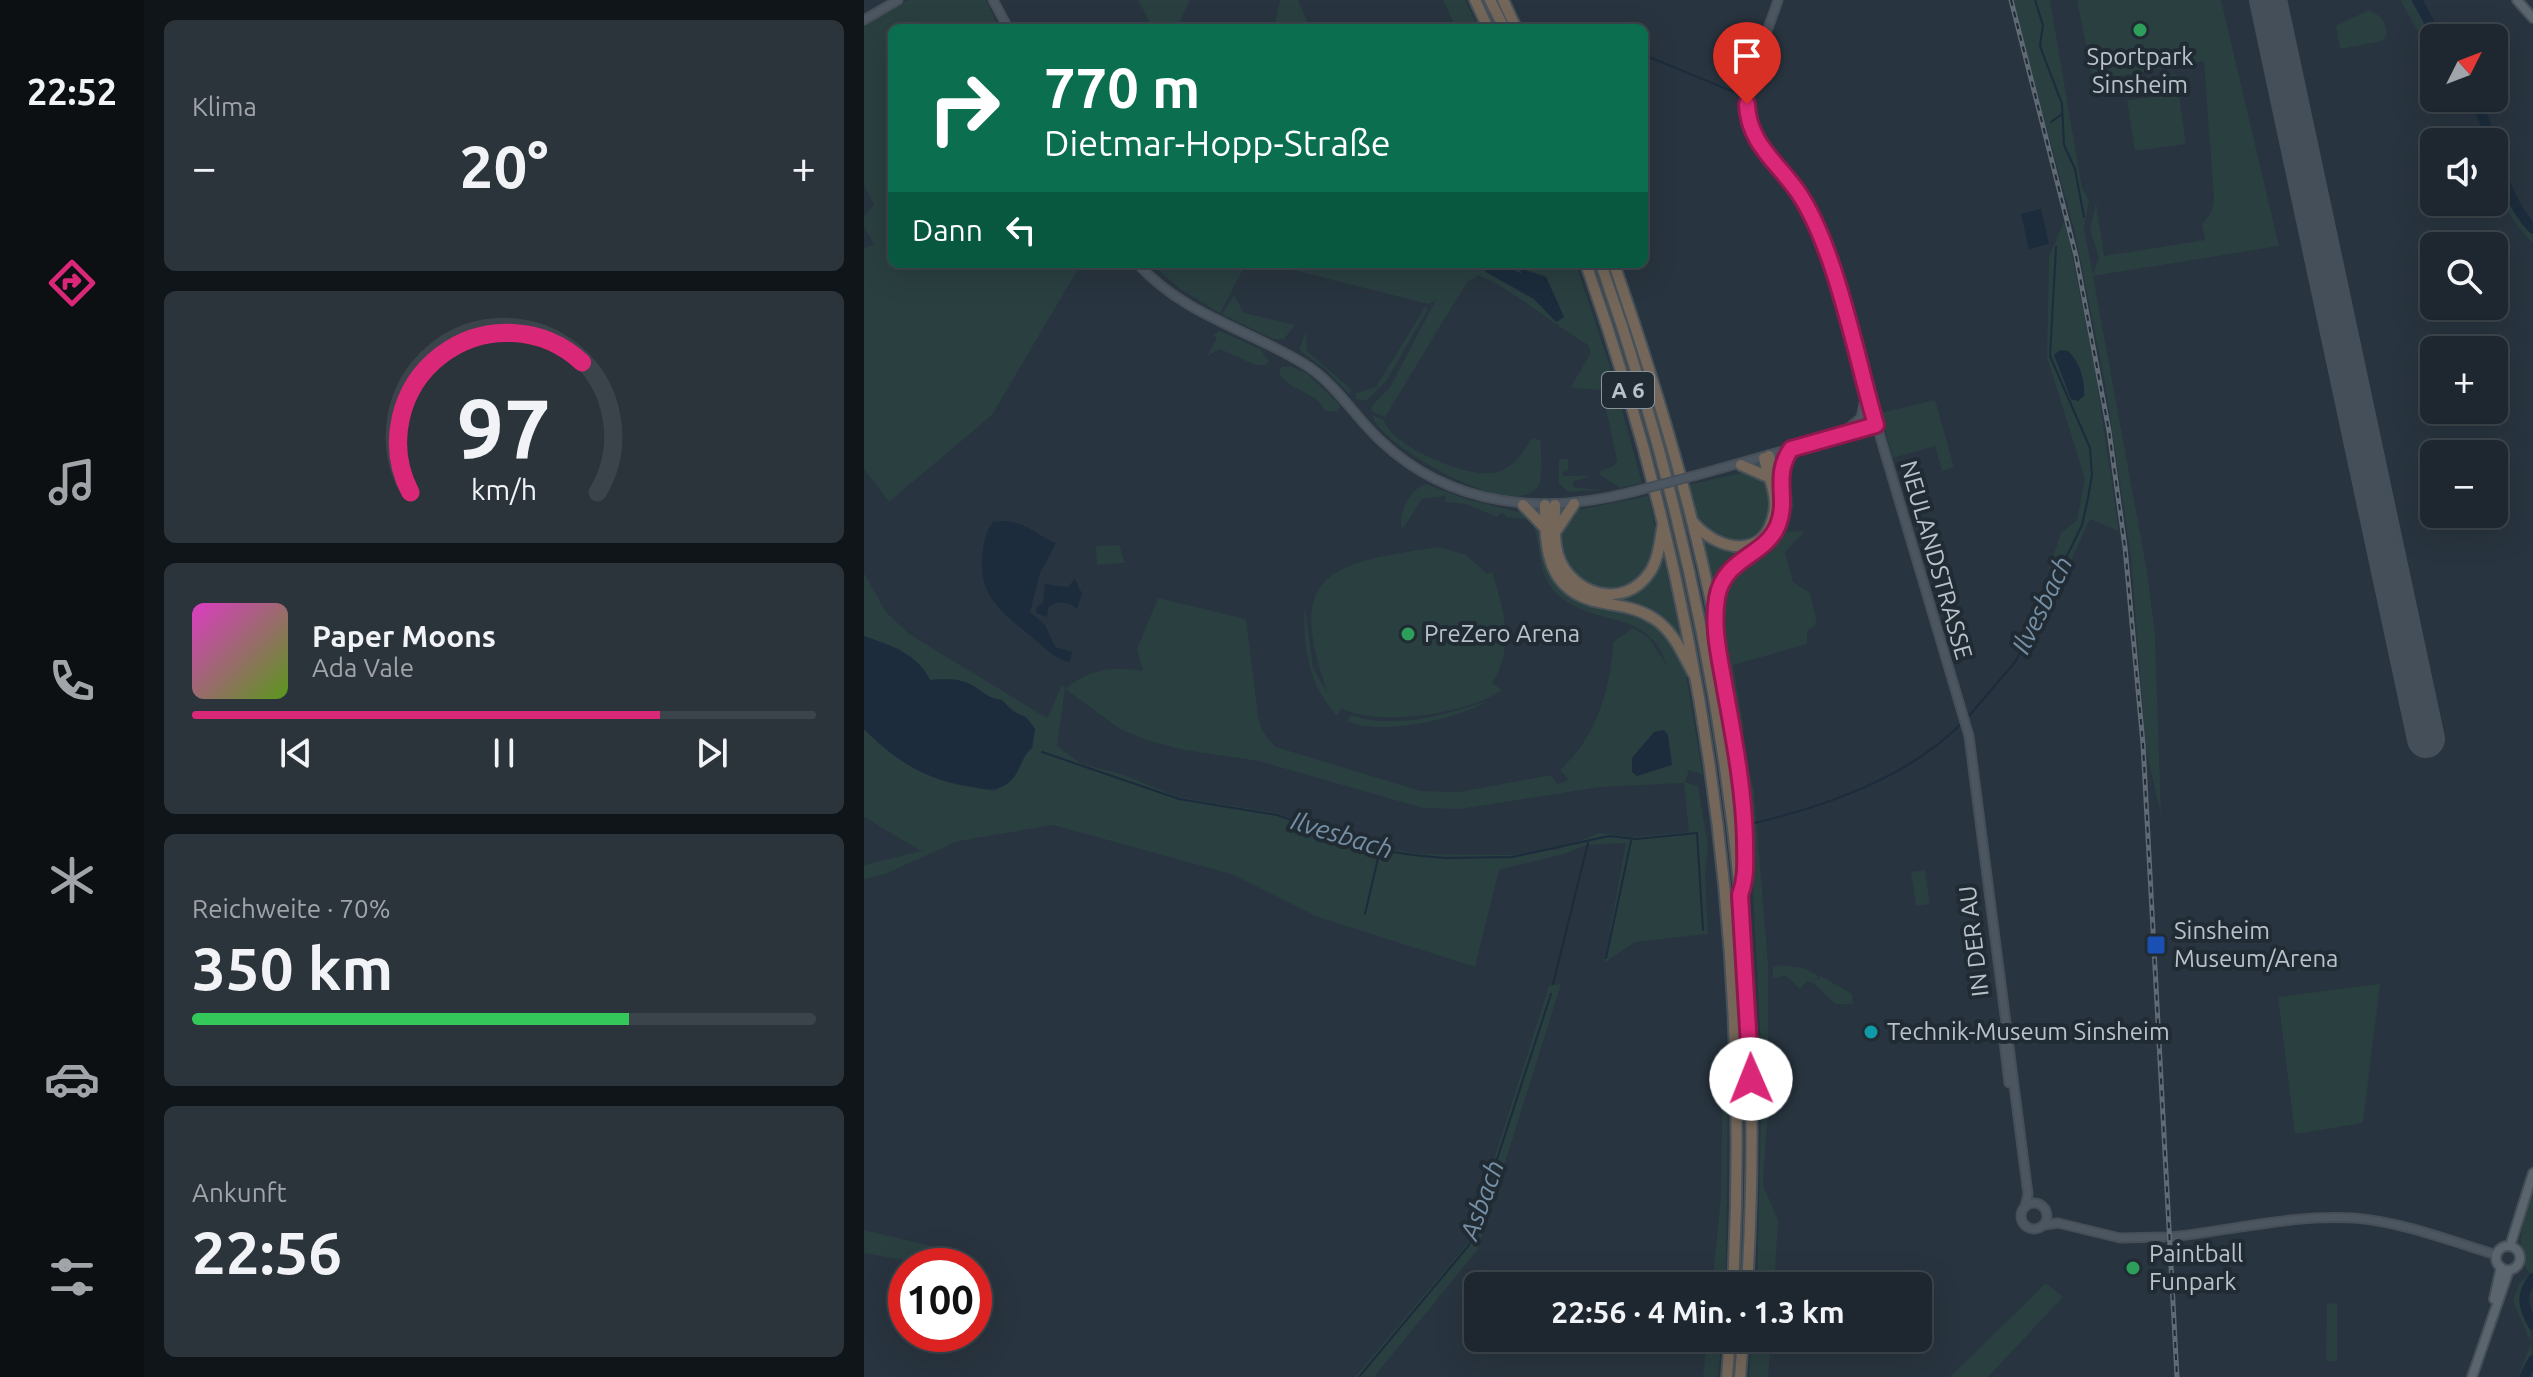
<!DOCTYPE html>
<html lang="de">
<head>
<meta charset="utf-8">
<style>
  body { margin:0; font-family:Ubuntu,sans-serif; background:#2b333b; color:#f1f3f6; height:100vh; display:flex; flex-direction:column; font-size:30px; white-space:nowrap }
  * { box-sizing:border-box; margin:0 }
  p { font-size:26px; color:#a1a5aa }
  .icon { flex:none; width:44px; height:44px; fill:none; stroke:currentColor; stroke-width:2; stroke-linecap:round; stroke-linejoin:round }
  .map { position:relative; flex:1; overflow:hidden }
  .drawer { display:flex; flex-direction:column; gap:20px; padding:20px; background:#10151a; width:720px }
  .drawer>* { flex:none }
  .guide { position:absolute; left:24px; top:24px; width:760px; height:244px; border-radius:12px; box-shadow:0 8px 32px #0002,0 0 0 2px #3c444b; background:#0b6e4f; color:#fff; overflow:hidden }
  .needle { width:52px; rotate:48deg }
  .controls { position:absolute; left:1556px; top:24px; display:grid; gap:16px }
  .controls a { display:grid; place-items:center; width:88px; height:88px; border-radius:12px; background:#1e272f; box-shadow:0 8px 32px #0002,0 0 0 2px #3c444b; font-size:40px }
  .speed { position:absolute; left:24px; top:1248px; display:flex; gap:16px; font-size:40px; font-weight:700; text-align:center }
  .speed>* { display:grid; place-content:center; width:104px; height:104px; border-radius:50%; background:#1e272f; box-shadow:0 8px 32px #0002,0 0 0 2px #3c444b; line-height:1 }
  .speed .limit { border:12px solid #d22; background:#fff; color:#111 }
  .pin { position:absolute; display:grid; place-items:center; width:68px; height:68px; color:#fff; margin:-82px -34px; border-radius:50% 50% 50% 0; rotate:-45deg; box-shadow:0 0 8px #0007 }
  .pin .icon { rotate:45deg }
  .me { position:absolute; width:88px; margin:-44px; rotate:359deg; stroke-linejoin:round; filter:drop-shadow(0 0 6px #0008) }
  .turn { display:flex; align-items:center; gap:28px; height:168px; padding:0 24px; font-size:36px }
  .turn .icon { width:104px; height:104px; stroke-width:2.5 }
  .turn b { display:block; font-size:56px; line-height:68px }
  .then { display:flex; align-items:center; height:76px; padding:0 24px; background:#0003; gap:16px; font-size:30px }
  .big { font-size:60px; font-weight:700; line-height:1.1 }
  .drawer .widget { flex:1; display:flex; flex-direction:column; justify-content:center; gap:12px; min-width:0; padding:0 28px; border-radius:12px; background:#2b333b }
  .drawer .dial { align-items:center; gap:0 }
  .dial svg { height:208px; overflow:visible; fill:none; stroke:#3c444b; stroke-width:7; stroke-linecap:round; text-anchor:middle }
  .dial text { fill:#f1f3f6; stroke:none }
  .song { display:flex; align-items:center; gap:24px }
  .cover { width:96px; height:96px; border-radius:12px; background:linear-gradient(135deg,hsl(310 70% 55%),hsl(90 70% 35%)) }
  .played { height:8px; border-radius:4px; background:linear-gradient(90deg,#db2777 75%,#3c444b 75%) }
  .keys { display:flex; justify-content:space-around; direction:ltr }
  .heat { display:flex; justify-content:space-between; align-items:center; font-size:44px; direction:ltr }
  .charge { height:12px; border-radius:6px; background:linear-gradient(90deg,#34c759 70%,#3c444b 0) }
  .trip { position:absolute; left:600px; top:1272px; width:468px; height:80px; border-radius:12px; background:#1e272f; box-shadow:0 8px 32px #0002,0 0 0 2px #3c444b; font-weight:700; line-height:80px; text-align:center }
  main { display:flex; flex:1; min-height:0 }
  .menu { display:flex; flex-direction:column; width:144px; justify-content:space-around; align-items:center; background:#0c1013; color:#a1a5aa }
  .menu .icon { width:56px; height:56px }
  .menu .active { color:#db2777 }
  .menu b { font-size:36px; color:#f1f3f6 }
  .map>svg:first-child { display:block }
</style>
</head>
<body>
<main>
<nav class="menu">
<b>22:52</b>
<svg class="icon active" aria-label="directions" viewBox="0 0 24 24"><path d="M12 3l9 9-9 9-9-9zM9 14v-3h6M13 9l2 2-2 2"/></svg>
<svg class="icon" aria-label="music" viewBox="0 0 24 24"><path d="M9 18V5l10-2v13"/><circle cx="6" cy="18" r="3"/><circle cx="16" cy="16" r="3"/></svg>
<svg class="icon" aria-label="phone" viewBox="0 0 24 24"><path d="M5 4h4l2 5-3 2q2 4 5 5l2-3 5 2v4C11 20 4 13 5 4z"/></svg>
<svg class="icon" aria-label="climate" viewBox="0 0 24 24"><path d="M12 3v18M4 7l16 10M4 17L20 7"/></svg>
<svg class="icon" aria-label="car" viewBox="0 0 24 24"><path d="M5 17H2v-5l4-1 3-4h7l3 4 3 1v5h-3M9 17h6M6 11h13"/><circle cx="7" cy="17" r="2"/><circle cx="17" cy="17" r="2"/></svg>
<svg class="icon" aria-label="filters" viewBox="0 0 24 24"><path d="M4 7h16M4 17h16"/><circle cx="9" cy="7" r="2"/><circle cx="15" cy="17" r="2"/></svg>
</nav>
<section class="drawer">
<div class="widget"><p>Klima</p>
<div class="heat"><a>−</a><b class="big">20°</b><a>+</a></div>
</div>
<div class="widget dial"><svg viewBox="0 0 100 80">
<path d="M14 69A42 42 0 1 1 86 69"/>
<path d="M14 69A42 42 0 0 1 80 19" stroke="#db2777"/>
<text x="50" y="56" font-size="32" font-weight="700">97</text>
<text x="50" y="72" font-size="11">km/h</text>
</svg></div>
<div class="widget">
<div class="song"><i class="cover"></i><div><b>Paper Moons</b><p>Ada Vale</p></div></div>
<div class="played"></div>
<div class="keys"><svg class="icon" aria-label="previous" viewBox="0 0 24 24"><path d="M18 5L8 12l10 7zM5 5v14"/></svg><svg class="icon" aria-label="pause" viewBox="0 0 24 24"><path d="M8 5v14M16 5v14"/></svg><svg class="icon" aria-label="next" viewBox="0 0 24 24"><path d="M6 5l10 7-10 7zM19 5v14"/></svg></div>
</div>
<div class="widget"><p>Reichweite · 70%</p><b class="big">350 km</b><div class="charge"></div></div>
<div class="widget"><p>Ankunft</p><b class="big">22:56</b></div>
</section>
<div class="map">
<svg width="1669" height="1377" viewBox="0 0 1669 1377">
  <rect width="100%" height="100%" fill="#28343f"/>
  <!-- green -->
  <path fill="#2a3f40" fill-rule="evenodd" d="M44 0H122L135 28H28V264H217L128 415 25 502 0 469V248L10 244 0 227V216L10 205 0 185V24Z
    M274 0H326L313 28H289Z
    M416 0H434L446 28H410Z
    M579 0H601L615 28H592Z
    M1148 0H1186L1218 188 1225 200 1220 229 1229 274 1235 257 1226 230 1232 202 1240 256 1341 240 1338 224 1347 213 1350 199 1340 61 1229 81 1213 0H1357L1415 246 1229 276 1283 571 1291 635 1297 815 1282 749 1267 557 1241 383 1211 233Z
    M1536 0H1556L1576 38H1570V60Z
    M1505 10C1517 15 1522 22 1523 35L1518 41 1476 49 1472 26Z
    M1312 74 1322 144 1271 151 1263 100 1289 97 1286 78Z
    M1606 98H1614C1630 130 1633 173 1648 199 1657 216 1669 223 1669 243 1639 215 1630 182 1630 142H1623Z
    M1201 219 1232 376 1255 531 1226 519 1197 583 1184 572 1197 533 1213 520 1221 479 1183 357 1185 257Z
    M288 264H382L356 313 316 289Z
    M406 264H617L622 272 670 299 693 322 700 317 682 277 661 269 662 276 640 264H712L747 370 778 483 756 488 736 475 737 470 750 466 753 460 738 390 706 388 727 353 724 345C686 322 655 294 615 275L603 282 521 417 508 411 507 407 526 387 572 300 564 304Z
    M370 295 380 313 431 325 420 339H409L358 314Z
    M561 307 564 309 523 380 502 401 492 399V393L512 387Z
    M356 331 396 349 405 361 401 365H391L356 349 343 356 353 338 349 335Z
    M442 331 443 351 488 390 485 394 461 369 435 350Z
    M426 366 444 374 476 405 474 412 461 411C453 390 423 392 415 372L417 367Z
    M1071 400 1090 467 1078 471 1071 446 1029 458 1016 413Z
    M508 415 520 420C527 446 602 477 627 473 648 471 658 454 668 438L677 440C676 453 680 473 675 484 657 526 516 447 508 415Z
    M695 459H704V470L698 473 701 476H727L709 481V487L738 490 704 492 695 483Z
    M924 462 930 506 922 532 941 531 921 552 929 582 946 593 953 624 943 631V644L869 665 880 729H876L890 792 904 964V1107L899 1185 914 1220 910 1286H893L898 1070 885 811 854 614C855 598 866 575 876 563 887 551 906 548 916 533 932 509 915 486 924 462Z
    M882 472C887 474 896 475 900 479 919 493 903 539 881 543 873 545 863 543 855 543L831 518 823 485Z
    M562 484 602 499 662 514 676 530 683 570 697 588 710 597 785 619 798 629 812 647 821 668 839 775 825 770 821 782 834 786 844 846 841 872 844 934 771 942 740 963 762 843 722 845 700 854 635 870 611 967 454 917 367 874 189 825 94 841 21 874 0 879V865L57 851 0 817V729C43 772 71 781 130 791L151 776 158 756 168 748 171 729C161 716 149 712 138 700 122 698 120 692 108 685 96 678 80 679 66 680L37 650 0 636V573L22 612 45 634 183 718 198 685 202 688C228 669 247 666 279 671L273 649 294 598 382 619 394 716 398 731 412 747 557 791 595 792 687 775 693 784 705 780 696 770C732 738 747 688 749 642L769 628 785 638 803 666C786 609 734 628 695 596 666 570 682 535 663 519L643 517 638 512 633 517 602 504 581 502V496L558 499 538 530C533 514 545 489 562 484ZM201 689 256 729 282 740 320 750 395 761 559 808 596 809 736 787 820 783 825 832 768 837 736 833 694 849 648 855 553 854 516 847 412 813 314 797 257 774 218 764 193 746Z
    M784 496C788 512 793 528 792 545 790 568 766 594 742 593 715 591 695 558 698 533 699 525 705 518 709 511Z
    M835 535 854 548 883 551 858 576 850 600Z
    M255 545 261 563 233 565 232 546Z
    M576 547 602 555 623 574 628 572C640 609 651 648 628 683L638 690C608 713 510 728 478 708L473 716C445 686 438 645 441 605L449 668 464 694C421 573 462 563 576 547Z
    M799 555 819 646 809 632 749 601 761 595Z
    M625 700C596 719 515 737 483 721L487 715C531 730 583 715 625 700Z
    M1061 870 1066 904 1052 906 1047 872Z
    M916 965 940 968 955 976 951 982 957 976 988 994 989 1004H971L950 983 943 981 936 989 921 975 909 979V967Z
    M697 984 614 1249 510 1377H491L603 1244 685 986Z
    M1516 984 1499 1123 1431 1134 1414 997Z
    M859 1058 864 1059 862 1273 861 1286H848L857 1197Z
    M1669 1189V1286C1662 1298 1669 1356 1669 1375L1654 1377 1667 1343 1649 1301 1655 1284 1666 1273C1647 1252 1661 1215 1669 1189Z
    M0 1230 88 1251 102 1262 101 1266H74L0 1253Z
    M1182 1283 1199 1297 1124 1377H1086Z
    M1463 1303 1473 1304V1362L1462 1361Z
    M843 1338H858L854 1377H839Z
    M888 1338H907L904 1377H885Z"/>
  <!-- water -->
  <path fill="#1c2c3c" d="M1177 209 1185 244 1165 249 1157 214Z
    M617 264H640L659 275 654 268 682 277 700 317 692 322 670 299 622 272Z
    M1196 350 1204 351C1216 362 1221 380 1220 396L1214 401 1207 399 1190 355Z
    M142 521C166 524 173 536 192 543L176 573 166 612 181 625 191 647 208 652 206 662C193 661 180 647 170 639 142 615 115 599 118 558 119 546 121 532 129 522Z
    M211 579 218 594 213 609C204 601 192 600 184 608L183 617 172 613V608L179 603 181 584 204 587Z
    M0 636C26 645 54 654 66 680 80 679 95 678 108 685 120 692 122 698 138 700L149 712 162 717 171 729 168 748C156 758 157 773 144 783 133 792 122 789 108 787 62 780 33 762 0 729Z
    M800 730 804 735 808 765 773 776 768 772V758L790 732Z"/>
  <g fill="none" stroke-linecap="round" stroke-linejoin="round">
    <!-- stream -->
    <path stroke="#1c2c3c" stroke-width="2" d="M1171 0 1179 25 1176 46 1198 104 1200 145 1211 169 1220 217
      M780 55 875 94
      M1187 122 1198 114
      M1104 717 1152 661 1218 525 1224 498 1228 475 1226 448 1186 356 1192 247
      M178 752 315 799 413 815 516 850 549 855 581 858 648 857 745 836 772 839 833 833 839 930
      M891 823C965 805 1045 777 1099 722
      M501 914 516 850
      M742 958 767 841
      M689 984 724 843
      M495 1377 605 1245 687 994"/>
    <!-- river -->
    <path stroke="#1c2c3c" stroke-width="10" d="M1553 0 1574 38
      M1610 98C1633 140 1635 194 1669 229
      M1669 1278C1656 1295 1659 1307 1669 1325
      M1660 1377 1669 1360"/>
    <!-- runway -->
    <path stroke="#444f5a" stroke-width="38" d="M1404 0 1562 739"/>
    <!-- secondary casing -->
    <g stroke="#464f58" stroke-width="11">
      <path id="secondary" d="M129 0 144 28
        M914 0C900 45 866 104 897 148 918 177 942 200 956 234L1105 736 1164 1194 1161 1207
        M0 20 34 0
        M274 264C322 317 388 330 445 367 474 387 492 418 517 441 587 507 679 515 768 492
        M982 430 997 418 1002 394
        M833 475 1012 425
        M1139 1033 1145 1083
        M1157 1216a13 13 0 1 1 26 0a13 13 0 1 1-26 0Z
        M1180 1225 1194 1223 1256 1238 1300 1237
        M1306 1237C1366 1231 1430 1214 1490 1218 1539 1222 1586 1241 1633 1255"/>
    </g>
    <!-- primary casing -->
    <g stroke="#464f58" stroke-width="12">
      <path id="primary" d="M1653 0 1669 18
        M1646 1246 1669 1173
        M1632 1258a12 12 0 1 1 24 0a12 12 0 1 1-24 0Z
        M1630 1299 1637 1267
        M1608 1377 1645 1270"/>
    </g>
    <!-- highway casing -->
    <g stroke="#475159" stroke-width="14">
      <path id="highway" d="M611 0 624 28
        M626 0 640 28
        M639 0 652 28
        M722 264C838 593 887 937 869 1286
        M737 264C852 591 904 939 883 1286
        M750 264C818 460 876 671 882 879L878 889
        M877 465 904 477
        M916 479 918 464 927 449
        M659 505 681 528
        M681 505C681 550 683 591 735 602 754 606 772 607 789 618 809 630 818 653 829 673
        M691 505C691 521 689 539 694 555 707 595 760 611 786 572 795 558 796 540 799 524
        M829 522C853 551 901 561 910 513 914 496 904 475 900 458
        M692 531 710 504
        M852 618C856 526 946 571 905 456
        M863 1377 866 1338
        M876 1377 879 1338"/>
    </g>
    <!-- secondary -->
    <use href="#secondary" stroke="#4b5661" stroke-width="7"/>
    <!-- primary -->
    <use href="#primary" stroke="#5a656e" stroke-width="8"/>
    <!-- highway -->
    <use href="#highway" stroke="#74675a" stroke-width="10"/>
    <!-- rail casing -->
    <g stroke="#5f6a75" stroke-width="5">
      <path id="rail" d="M1147 0 1212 256 1245 431 1261 547 1279 744 1313 1377"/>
    </g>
    <!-- rail -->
    <use href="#rail" stroke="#212b34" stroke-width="2" stroke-dasharray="6" stroke-linecap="butt"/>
    <!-- secondary-bridge casing -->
    <g stroke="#464f58" stroke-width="11" stroke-linecap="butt">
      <path id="secondary-bridge" d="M768 492 833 475"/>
    </g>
    <!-- secondary-bridge -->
    <use href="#secondary-bridge" stroke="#4b5661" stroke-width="7"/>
  </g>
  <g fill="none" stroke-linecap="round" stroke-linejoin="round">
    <!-- route casing -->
    <g stroke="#8e194d" stroke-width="20">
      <path id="route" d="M883 104C884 143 914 163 934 192 972 248 992 357 1012 425L927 449C908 477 925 498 914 525 901 557 860 557 853 598 848 629 856 659 861 689 870 739 880 790 881 841 881 860 883 876 876 895L887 1079"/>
    </g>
    <!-- route -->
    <use href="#route" stroke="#db2777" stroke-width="14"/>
  </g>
  <!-- markers -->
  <g fill="#2e9e5b" stroke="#212b34" stroke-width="3">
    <circle cx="1276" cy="30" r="8"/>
    <circle cx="544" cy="634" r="8"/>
    <circle cx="1269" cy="1268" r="8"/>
  </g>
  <rect fill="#1a4fb4" stroke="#212b34" stroke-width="3" x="1282" y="935" width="20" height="20" rx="4"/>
  <circle fill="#0f9aa8" stroke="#212b34" stroke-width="3" cx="1007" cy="1032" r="8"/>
  <g text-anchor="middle" stroke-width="8" stroke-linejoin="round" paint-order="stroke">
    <!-- shield labels -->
    <rect fill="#212b34" stroke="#8b949c" stroke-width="2" x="738" y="372" width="52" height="36" rx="6"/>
    <g font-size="22" font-weight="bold" fill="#b9c1c9">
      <text x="764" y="398">A 6</text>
    </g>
    <!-- poi labels -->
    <g font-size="24" fill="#b9c1c9" stroke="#212b34" text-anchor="start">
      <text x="1276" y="65" text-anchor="middle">Sportpark<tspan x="1276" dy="28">Sinsheim</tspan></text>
      <text x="560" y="642">PreZero Arena</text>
      <text x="1310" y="939">Sinsheim<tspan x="1310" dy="28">Museum/Arena</tspan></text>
      <text x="1023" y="1040">Technik-Museum Sinsheim</text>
      <text x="1285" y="1262">Paintball<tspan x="1285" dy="28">Funpark</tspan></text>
    </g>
    <!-- street labels -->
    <g font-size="24" fill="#b9c1c9" stroke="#212b34">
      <text transform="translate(1072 560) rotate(74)" y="8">NEULANDSTRASSE</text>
      <text transform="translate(1110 941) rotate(-97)" y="8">IN DER AU</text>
    </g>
    <!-- water labels -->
    <g font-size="26" font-style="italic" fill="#758fa4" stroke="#212b34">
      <text transform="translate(1178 605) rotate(-64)" y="9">Ilvesbach</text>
      <text transform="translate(478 835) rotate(17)" y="9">Ilvesbach</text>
      <text transform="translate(618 1200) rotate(-70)" y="9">Asbach</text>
    </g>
  </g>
</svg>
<div class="controls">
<a><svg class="needle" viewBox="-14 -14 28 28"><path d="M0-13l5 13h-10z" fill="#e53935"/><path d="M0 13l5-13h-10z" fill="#a1a5aa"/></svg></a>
<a><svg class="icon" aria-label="sound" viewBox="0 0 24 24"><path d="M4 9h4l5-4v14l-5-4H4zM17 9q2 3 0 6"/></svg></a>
<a><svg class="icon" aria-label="search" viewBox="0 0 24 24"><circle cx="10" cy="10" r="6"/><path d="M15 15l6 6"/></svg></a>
<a>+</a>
<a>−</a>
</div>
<div class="speed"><div class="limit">100</div></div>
<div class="pin" style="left:883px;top:104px;background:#d93025"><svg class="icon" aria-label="arrive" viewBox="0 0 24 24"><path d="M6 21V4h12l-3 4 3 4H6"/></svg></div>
<svg class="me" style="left:887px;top:1079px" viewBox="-20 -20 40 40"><circle r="19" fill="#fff"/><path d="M0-13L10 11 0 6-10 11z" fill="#db2777"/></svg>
<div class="trip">22:56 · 4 Min. · 1.3 km</div>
<div class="guide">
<div class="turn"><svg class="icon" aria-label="right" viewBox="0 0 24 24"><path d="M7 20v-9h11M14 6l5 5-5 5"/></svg><div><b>770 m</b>Dietmar-Hopp-Straße</div></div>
<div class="then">Dann<svg class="icon" aria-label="left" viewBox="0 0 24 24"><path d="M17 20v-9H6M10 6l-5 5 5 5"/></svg></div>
</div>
</div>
</main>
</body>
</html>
